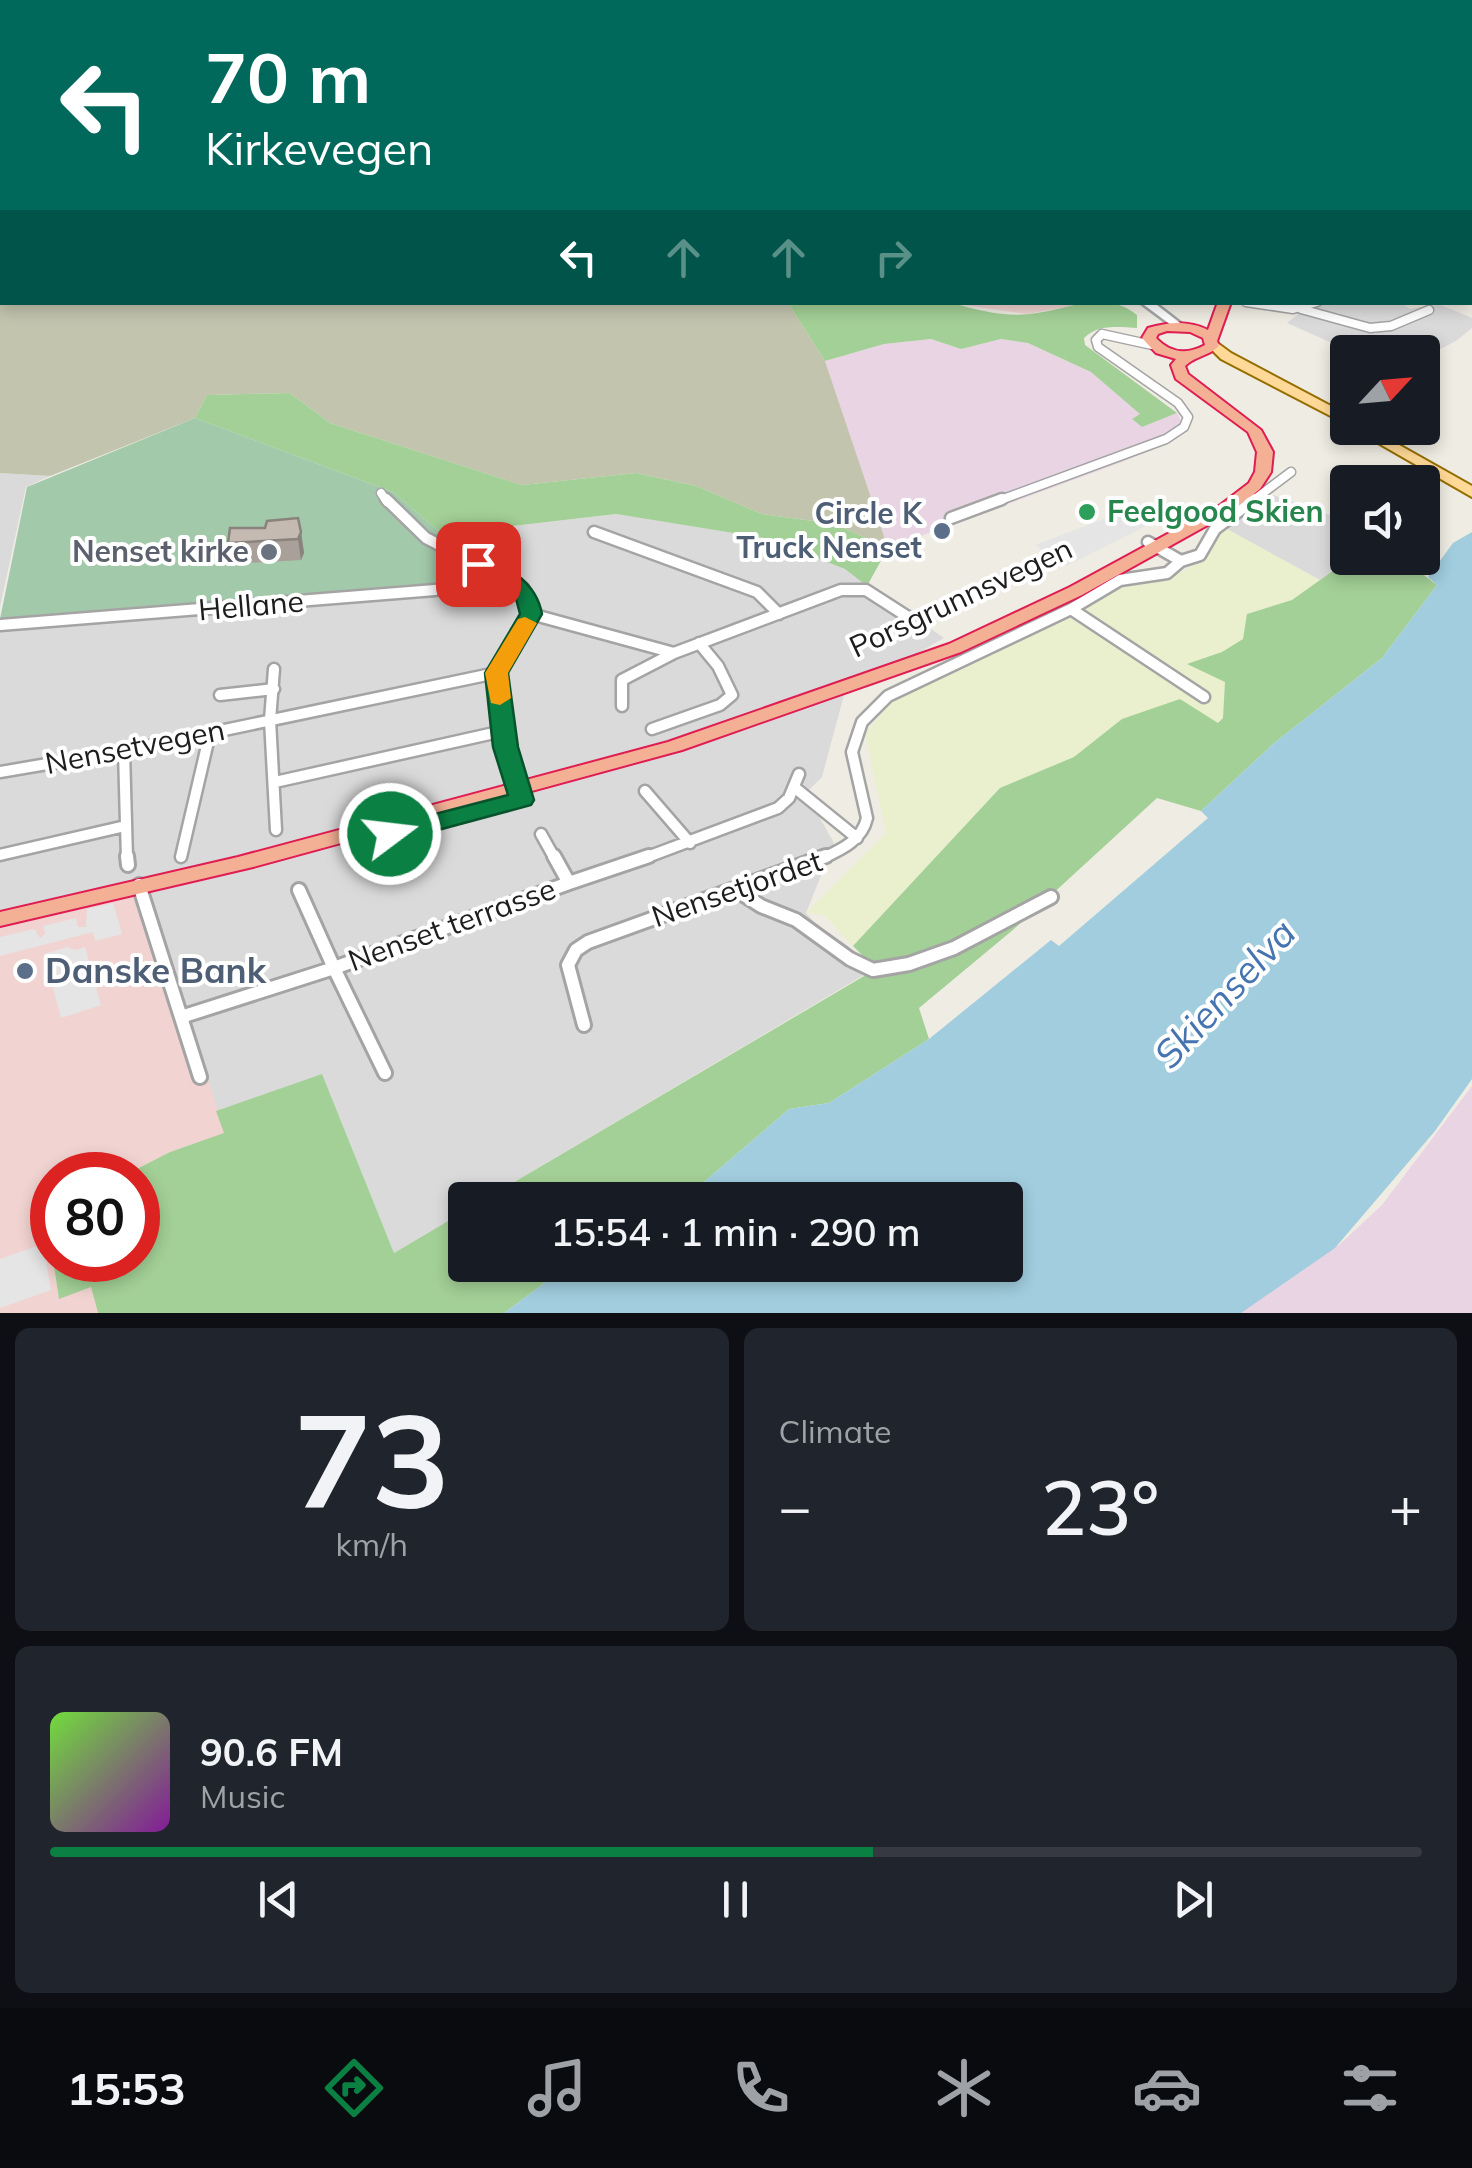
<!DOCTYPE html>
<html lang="en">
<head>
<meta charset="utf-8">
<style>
  body { margin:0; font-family:Mulish,sans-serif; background:#20242c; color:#f1f3f6; height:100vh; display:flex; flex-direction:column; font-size:38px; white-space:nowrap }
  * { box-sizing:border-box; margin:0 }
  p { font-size:32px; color:#9ea1a6 }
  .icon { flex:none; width:55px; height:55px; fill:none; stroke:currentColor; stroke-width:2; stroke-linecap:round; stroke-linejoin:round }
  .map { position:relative; height:1313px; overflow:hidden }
  .drawer { display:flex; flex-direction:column; gap:15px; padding:15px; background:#0d0f14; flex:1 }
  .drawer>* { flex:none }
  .banner { position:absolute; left:0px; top:0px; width:1472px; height:305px; box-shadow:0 5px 15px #0003; background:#00695c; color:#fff; overflow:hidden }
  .needle { width:65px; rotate:64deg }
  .controls { position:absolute; left:1330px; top:335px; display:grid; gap:20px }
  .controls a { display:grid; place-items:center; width:110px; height:110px; border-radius:10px; background:#171b24; box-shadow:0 5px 15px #0003; font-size:50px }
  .speed { position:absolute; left:30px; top:1152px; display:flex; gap:20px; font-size:50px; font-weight:700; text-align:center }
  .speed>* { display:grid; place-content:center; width:130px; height:130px; border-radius:50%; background:#171b24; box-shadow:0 5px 15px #0003; line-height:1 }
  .speed .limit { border:15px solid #d22; background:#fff; color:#111 }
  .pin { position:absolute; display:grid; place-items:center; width:85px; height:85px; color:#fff; margin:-42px; border-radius:20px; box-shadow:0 5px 15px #0006 }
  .me { position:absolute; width:110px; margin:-55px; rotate:75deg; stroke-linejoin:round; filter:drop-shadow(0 0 8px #0008) }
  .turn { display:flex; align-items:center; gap:35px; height:210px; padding:0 40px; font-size:45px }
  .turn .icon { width:130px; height:130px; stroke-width:2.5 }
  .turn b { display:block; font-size:70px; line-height:85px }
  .lanes { display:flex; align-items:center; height:95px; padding:0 40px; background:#0003; justify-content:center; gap:50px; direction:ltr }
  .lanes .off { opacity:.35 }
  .big { font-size:75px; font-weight:600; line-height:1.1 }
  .drawer .widget { flex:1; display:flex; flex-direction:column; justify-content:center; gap:15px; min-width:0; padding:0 35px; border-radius:15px; background:#20242c }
  .drawer .dial { align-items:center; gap:0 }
  .dial b { font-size:130px; line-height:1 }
  .song { display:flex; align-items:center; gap:30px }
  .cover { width:120px; height:120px; border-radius:15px; background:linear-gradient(135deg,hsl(100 70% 55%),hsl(290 70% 35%)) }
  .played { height:10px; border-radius:5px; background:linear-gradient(90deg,#0b8043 60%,#363941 60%) }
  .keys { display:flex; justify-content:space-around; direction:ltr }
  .heat { display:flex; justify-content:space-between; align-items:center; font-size:55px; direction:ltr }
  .drawer .tiles { flex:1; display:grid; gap:15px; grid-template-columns:1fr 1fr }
  .widget:last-child { grid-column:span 2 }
  .trip { position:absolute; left:448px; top:1182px; width:575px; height:100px; border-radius:10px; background:#171b24; box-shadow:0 5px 15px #0003; font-weight:600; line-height:100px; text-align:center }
  .dock { display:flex; height:160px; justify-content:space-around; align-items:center; background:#090b0e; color:#9ea1a6 }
  .dock .icon { width:70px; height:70px }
  .dock .selected { color:#0b8043 }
  .dock b { font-size:45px; color:#f1f3f6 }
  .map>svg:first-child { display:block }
</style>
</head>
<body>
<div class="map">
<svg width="1472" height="1313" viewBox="0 0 1472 1313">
  <rect width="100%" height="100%" fill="#efece3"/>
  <!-- residential -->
  <path fill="#dbdada" d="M778 0H1445L1447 2H778Z
    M1284 303H1401L1410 309 1439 304 1472 318V328L1456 341 1423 358 1422 352H1352L1287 323 1298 314Z
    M0 473 50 476 26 487 0 607Z
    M1273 495 1347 521 1348 558H1351L1320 580 1225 528Z
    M616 514 764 538 845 569 944 638 844 695 822 777 806 793 834 843 806 913 864 975 484 1200H465V1211L394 1253 322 1075 216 1111 146 890 0 927V619L462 582 442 534Z"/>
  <!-- commercial -->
  <path fill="#f1d4d1" d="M950 303H1087L1027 314Z
    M146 889 225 1133 170 1152 125 1175H52L50 1246 59 1298 91 1287 98 1313H0V927Z"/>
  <!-- industrial -->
  <path fill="#e8d4e3" d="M931 339 961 349 1001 339 1028 343 1091 372 1141 414 1142 427 1177 413 1186 430 1166 444 1122 462 888 548 825 361 884 344Z
    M1472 1086V1313H1230L1339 1245 1382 1205Z"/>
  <!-- construction -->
  <path fill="#c2c4ae" d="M0 133 2 302 788 303 825 361 888 548 835 524 762 514 696 486 636 473 522 485 330 423 290 393 207 395 195 418 50 476 0 473Z"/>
  <!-- farmland -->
  <path fill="#eaefcd" d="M1225 528 1320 580 1292 600 1247 614 1243 639 1222 652 1189 664 1225 682 1223 719 1218 723 1122 719 1074 757 1000 788 853 946 824 915 806 913 886 833 865 734 893 700 1061 617H1090L1084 606 1126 583 1168 578 1186 570 1210 554 1211 536Z"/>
  <!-- forest -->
  <path fill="#a3d096" d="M0 0H469L2 2V134Z
    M950 302C974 310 1005 317 1030 314 1066 310 1106 289 1137 315V328C1118 327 1098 324 1084 338L1085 345 1177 413 1142 427 1132 419 1140 414 1091 372 1028 343 1001 339 961 349 931 339 884 344 825 361 788 303Z
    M290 393 330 423 522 485 636 473 696 486 762 514 835 524 888 548 867 586 845 569 764 538 616 514 442 534 393 492 195 418 207 395Z
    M1351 558H1416L1412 566 1437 585 1382 658 1273 744 1201 811 1157 798 1014 929 919 1008 929 1039 829 1103 789 1109 683 1200H484L876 969 853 946 1000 788 1074 757 1122 719 1180 699 1218 723 1223 718 1225 682 1187 664 1222 652 1243 639 1247 614 1292 600Z
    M322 1074 394 1253 465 1211V1265H569L504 1313H98L91 1287 59 1299 53 1260H138V1175H125L170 1152 224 1133 216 1111Z"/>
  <!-- cemetery -->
  <path fill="#a3c9ab" d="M195 418 393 492 442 534 462 583 0 619 27 487Z"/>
  <!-- parking -->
  <path fill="#e5e5e5" d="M1122 512 1137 522 1154 515 1160 519 1066 566 1035 545Z
    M113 903 122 934 95 941 93 932 0 956V937L34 929 40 938 45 934 43 926 76 918 78 927H86L87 909Z
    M67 947 75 950 85 947 101 1005 61 1018 44 954Z
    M43 1244 51 1290 0 1308V1259Z"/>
  <!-- water -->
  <path fill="#a1cdde" d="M1472 532V1079L1435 1131 1335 1248 1241 1313H504L569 1265H1005V1200H683L789 1109 829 1103 929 1039 1051 940 1059 946 1208 818 1201 811 1273 744 1382 658 1437 585 1428 577 1453 543Z"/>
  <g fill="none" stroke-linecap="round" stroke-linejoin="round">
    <!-- minor-far3 casing -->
    <g stroke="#a4a4a4" stroke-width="9">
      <path id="minor-far3" d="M841 0 851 2
        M946 0 950 2
        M1175 0 1182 2
        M1262 0 1272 2
        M630 2 639 0
        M1113 2 1130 0"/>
    </g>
    <!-- minor-far2 casing -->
    <g stroke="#a4a4a4" stroke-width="11">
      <path id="minor-far2" d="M1246 302 1293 309 1317 302
        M1301 309 1370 328 1391 326 1429 310
        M1102 334 1152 345
        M381 493 387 502
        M995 502 1166 439 1184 427 1188 417 1178 403 1098 347 1096 340 1102 334
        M1251 502 1291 472"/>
    </g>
    <!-- minor-far1 casing -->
    <g stroke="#a4a4a4" stroke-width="15">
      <path id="minor-far1" d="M386 499 426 538 523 588 531 614 496 673 505 747 522 799
        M951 518 1002 499
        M594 532 757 592 779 614
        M1148 542 1181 561
        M1071 609 1204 697
        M531 614 674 653 841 590H866L908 617
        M0 625 435 590 500 575
        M274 669 270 720 276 830
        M220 695 274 689
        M622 706V680L674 653
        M652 729 720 705 732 695 718 666 699 643
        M124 751 127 859
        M0 772 124 751 496 673
        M275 782 503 731
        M794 787 857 838
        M645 791 690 843
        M541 834 555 859
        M0 855 121 827
        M181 857 210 733
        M642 859 778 808 789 798 799 774
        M821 859C840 850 862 841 867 818L852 752 862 722 888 696 1071 609 1120 580 1167 573 1181 561 1200 555 1215 529 1255 499"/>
    </g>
    <!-- minor casing -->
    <g stroke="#a4a4a4" stroke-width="18">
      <path id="minor" d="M127 856 128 865
        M569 883 649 856
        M139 885 200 1077
        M299 890 334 968 569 883 554 856
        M736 890 761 906 796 920 850 959 873 970 909 964 954 948 1051 897
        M181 1017 334 968 385 1073
        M584 1025 568 965 576 950 588 942 826 856"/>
    </g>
    <!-- tertiary casing -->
    <g stroke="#a4a4a4" stroke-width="5">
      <path id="tertiary" d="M707 0H716L718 2H710Z
        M1027 0H1036L1038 2H1030Z
        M1140 302H1153L1184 326 1179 329 1175 328Z"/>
    </g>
    <!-- primary casing -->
    <g stroke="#966e00" stroke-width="4">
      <path id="primary" d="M1212 339 1231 353 1348 415V425L1221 359 1205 343Z
        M1352 428H1369L1472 486V497Z"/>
    </g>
    <!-- trunk casing -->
    <g stroke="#df1d53" stroke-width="4">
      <path id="trunk" d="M1218 302H1231L1217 341 1219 346C1209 356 1195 356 1185 366L1188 374 1261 430 1273 452 1271 472 1260 489 1231 512 1082 595 961 652 682 750 253 867 0 926V912L238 857 668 742 949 644 1070 587 1219 506 1249 483 1255 472 1257 452 1248 432 1176 379 1171 365 1176 359 1156 353 1142 338 1148 328C1168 322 1188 320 1208 330ZM1167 331 1190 332 1203 338 1205 345C1187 355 1170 353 1156 338L1158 334Z"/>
    </g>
    <!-- minor-far3 -->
    <use href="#minor-far3" stroke="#fff" stroke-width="6"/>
    <!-- minor-far2 -->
    <use href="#minor-far2" stroke="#fff" stroke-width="8"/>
    <!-- minor-far1 -->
    <use href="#minor-far1" stroke="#fff" stroke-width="10"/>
    <!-- minor -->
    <use href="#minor" stroke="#fff" stroke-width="12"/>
    <!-- tertiary -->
    <use href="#tertiary" fill="#fff" fill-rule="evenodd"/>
    <!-- primary -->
    <use href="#primary" fill="#ffd997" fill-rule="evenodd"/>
    <!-- trunk -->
    <use href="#trunk" fill="#f4b095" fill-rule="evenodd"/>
  </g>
  <!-- wall -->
  <path fill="#a9a099" d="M301 532 304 553 301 560 232 564 228 543Z"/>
  <!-- shaded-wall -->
  <path fill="#89827d" d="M301 532 304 553 301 560 298 539Z"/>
  <!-- building -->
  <path fill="#c4bab2" stroke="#89827d" stroke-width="2.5" d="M298 518 301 532 298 539 228 543 230 528H265L267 521Z"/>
  <!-- route -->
  <path fill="#0b8043" stroke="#07532c" stroke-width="2.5" d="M478 557C508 565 536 582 542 614L508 673 518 747 534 800 531 805 390 843 381 841 377 834 381 828 508 795 493 747 485 673 520 614 514 591 470 568 467 564Z"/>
  <!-- slow -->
  <path fill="#f59e0b" d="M525 617 537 623 508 673 511 698 500 705 491 703 485 673 518 619Z"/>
  <!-- markers -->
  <circle fill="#2e9e5b" stroke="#fff" stroke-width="4" cx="1087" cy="512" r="10"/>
  <g fill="#5c6f8a" stroke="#fff" stroke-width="4">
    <circle cx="942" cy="531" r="10"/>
    <circle cx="25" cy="971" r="10"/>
  </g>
  <circle fill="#6b7280" stroke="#fff" stroke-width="4" cx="269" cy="552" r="10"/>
  <g text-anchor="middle" stroke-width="8" stroke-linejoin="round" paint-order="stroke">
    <!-- leisure labels -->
    <g font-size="30" font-weight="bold" fill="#27864d" stroke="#fff" text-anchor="start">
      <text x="1107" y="522">Feelgood Skien</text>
    </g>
    <!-- service labels -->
    <g font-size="30" font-weight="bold" fill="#4e5e75" stroke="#fff" text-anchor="end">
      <text x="922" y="524">Circle K<tspan x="922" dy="34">Truck Nenset</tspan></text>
    </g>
    <!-- worship labels -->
    <g font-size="30" font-weight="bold" fill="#5b616d" stroke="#fff" text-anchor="end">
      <text x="249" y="562">Nenset kirke</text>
    </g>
    <!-- street labels -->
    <g font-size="30" fill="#1d1d1d" stroke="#fff">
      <text transform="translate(961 598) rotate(-25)" y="10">Porsgrunnsvegen</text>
      <text transform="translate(251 606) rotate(-5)" y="10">Hellane</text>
      <text transform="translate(135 747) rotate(-11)" y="10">Nensetvegen</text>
      <text transform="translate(737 889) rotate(-19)" y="10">Nensetjordet</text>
      <text transform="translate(452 925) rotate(-20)" y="10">Nenset terrasse</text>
    </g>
    <!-- near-service labels -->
    <g font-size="35" font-weight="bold" fill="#4e5e75" stroke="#fff" text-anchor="start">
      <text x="45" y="983">Danske Bank</text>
    </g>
    <!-- near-water labels -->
    <g font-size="38" font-style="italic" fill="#4674b0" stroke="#fff">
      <text transform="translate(1225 994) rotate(-47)" y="13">Skienselva</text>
    </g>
  </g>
</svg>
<div class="controls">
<a><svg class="needle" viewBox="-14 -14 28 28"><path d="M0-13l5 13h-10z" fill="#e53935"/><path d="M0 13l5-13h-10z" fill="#9ea1a6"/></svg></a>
<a><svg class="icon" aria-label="sound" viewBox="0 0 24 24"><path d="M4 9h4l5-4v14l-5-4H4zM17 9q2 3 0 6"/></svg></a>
</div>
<div class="speed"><div class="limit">80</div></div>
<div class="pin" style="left:478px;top:564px;background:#d93025"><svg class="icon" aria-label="arrive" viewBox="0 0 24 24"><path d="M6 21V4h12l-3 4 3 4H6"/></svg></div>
<svg class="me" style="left:390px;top:834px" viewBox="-20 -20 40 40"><circle r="17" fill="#0b8043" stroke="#fff" stroke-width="3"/><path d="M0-11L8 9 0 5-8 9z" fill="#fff"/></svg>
<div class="trip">15:54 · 1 min · 290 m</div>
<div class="banner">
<div class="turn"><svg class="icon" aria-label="left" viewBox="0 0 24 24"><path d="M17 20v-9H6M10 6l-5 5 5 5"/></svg><div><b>70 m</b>Kirkevegen</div></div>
<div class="lanes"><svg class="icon" aria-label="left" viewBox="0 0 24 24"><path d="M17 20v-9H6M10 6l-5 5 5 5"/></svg><svg class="icon off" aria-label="ahead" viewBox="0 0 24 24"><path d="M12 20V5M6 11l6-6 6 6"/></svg><svg class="icon off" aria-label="ahead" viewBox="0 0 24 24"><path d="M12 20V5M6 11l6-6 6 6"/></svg><svg class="icon off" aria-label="right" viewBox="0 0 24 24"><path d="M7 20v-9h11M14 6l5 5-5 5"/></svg></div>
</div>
</div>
<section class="drawer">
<div class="tiles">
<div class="widget dial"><b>73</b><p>km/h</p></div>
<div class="widget"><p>Climate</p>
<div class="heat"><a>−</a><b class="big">23°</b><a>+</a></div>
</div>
<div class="widget">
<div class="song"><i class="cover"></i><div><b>90.6 FM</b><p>Music</p></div></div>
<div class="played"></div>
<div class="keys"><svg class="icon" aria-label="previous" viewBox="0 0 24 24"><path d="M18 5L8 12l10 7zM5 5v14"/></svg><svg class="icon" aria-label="pause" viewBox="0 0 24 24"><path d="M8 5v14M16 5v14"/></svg><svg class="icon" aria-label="next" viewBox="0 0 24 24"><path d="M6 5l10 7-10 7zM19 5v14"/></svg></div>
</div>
</div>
</section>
<nav class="dock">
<b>15:53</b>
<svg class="icon selected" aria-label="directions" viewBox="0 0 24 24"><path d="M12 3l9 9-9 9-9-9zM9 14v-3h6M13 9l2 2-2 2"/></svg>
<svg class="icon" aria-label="music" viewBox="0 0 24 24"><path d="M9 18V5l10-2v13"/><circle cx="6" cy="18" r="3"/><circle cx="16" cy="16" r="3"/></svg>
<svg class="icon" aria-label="phone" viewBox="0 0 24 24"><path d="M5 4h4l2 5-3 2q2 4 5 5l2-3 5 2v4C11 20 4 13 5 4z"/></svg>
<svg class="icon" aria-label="climate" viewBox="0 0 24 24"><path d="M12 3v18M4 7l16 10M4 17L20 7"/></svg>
<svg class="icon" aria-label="car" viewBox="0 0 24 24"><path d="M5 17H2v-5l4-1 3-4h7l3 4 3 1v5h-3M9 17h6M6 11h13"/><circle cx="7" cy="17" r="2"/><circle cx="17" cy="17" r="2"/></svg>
<svg class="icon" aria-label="filters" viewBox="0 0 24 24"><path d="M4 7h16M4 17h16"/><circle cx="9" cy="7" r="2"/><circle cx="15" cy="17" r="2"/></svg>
</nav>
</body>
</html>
